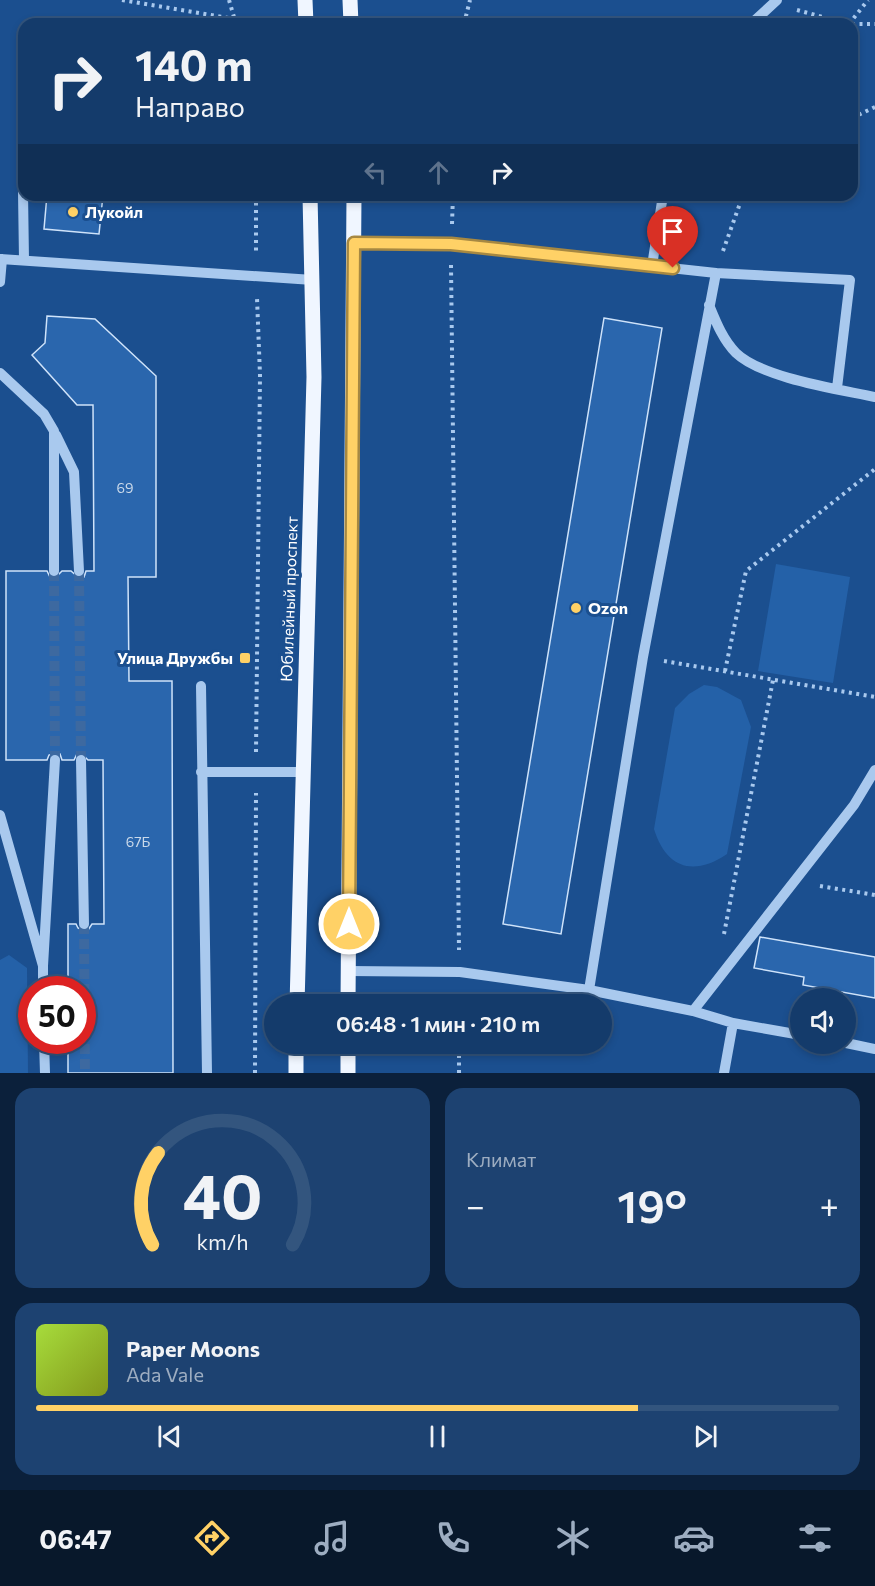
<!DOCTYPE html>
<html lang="ru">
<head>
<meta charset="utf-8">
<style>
  body { margin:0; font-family:Commissioner,sans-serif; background:#1d4271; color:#f1f3f6; height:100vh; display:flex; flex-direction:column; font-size:22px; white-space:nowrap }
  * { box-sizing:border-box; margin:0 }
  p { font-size:20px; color:#9dadc1 }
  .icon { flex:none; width:33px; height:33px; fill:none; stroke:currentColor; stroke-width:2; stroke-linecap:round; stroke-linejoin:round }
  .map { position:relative; height:1073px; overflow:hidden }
  .drawer { display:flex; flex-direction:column; gap:15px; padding:15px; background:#0b203b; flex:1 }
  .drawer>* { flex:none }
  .banner { position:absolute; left:18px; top:18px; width:840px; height:183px; border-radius:18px; box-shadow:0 3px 9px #0003,0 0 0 2px #33557e; background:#143b6b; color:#f1f3f6; overflow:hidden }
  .controls { position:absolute; left:790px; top:988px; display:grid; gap:12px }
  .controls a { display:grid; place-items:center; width:66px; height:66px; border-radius:50%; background:#143b6b; box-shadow:0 3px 9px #0003,0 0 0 2px #33557e; font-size:30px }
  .speed { position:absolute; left:18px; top:976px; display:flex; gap:12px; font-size:30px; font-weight:700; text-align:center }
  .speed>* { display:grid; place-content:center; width:78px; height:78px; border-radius:50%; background:#143b6b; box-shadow:0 3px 9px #0003,0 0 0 2px #33557e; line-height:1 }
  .speed .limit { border:9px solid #d22; background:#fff; color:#111 }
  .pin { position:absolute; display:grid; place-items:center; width:51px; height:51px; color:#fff; margin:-62px -26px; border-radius:50% 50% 50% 0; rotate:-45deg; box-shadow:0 0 6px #0007 }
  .pin .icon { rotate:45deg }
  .me { position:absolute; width:66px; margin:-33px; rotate:0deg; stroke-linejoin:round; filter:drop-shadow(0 0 4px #0008) }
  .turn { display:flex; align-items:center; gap:21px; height:126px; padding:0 18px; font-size:27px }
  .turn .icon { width:78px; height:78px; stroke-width:2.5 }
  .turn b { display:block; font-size:42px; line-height:51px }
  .lanes { display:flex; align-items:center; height:57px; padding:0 18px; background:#0003; justify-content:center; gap:30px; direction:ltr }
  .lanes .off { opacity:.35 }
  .big { font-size:45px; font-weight:600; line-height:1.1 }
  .drawer .tile { flex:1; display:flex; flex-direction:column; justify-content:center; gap:9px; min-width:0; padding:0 21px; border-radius:18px; background:#1d4271 }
  .drawer .dial { align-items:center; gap:0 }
  .dial svg { height:156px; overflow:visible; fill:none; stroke:#33557e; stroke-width:7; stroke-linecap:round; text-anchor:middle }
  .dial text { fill:#f1f3f6; stroke:none }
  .song { display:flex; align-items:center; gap:18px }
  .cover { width:72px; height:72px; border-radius:9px; background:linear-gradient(135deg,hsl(80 70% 55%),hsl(70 70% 35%)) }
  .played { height:6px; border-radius:3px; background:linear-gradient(90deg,#ffd166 75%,#33557e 75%) }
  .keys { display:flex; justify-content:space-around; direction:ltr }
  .heat { display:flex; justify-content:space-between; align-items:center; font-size:33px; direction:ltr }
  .drawer .tiles { flex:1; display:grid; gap:15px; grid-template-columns:1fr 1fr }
  .tile:last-child { grid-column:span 2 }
  .trip { position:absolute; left:264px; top:994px; width:348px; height:60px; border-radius:30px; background:#143b6b; box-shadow:0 3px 9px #0003,0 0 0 2px #33557e; font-weight:600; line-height:60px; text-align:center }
  .tabs { display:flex; height:96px; justify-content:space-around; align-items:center; background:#08182b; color:#9dadc1 }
  .tabs .icon { width:42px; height:42px }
  .tabs .selected { color:#ffd166 }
  .tabs b { font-size:27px; color:#f1f3f6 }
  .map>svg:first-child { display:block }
</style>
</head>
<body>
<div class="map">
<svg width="875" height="1073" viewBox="0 0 875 1073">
  <rect width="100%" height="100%" fill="#1b4f8f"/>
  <!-- green -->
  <path fill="#2461a8" d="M776 564 850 577 833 683 758 671Z
    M704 685 717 687 741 700 751 727 727 854C693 877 666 868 654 829L675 708 689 694Z
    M9 955 27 968 28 1073H0V960Z"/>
  <!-- building -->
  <path fill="#2a66ad" stroke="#cfe3fa" stroke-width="1.5" d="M47 195H103L99 234 44 229Z
    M47 316 95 319 156 376V577H128L129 681H172L173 1073H68V1041H82V990H68V924H76L78 928 84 931 88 930 92 924H104L103 760H88L81 753 77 754 74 760H62L60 754 55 753 49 755 47 760H6V571H47L50 577 55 578 62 571H71L79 578 84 577 86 571H94L93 405H77L32 355 45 343Z
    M604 318 662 328 561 934 503 924Z
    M760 937 875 957V998L803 985 804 977 754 968Z"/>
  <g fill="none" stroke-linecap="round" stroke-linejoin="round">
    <!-- minor-tunnel -->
    <path stroke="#3d69a0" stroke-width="10" stroke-dasharray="10 5" stroke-linecap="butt" d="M54 571 55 760
      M79 571 81 760
      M84 924 85 1073"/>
    <!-- path -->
    <path stroke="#a9c9ee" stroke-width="4" stroke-dasharray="3 4.5" stroke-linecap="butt" d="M122 0 235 19
      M229 0 236 24
      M797 10 848 24
      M464 24 470 0
      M849 24 868 0
      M852 24H875
      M852 118 875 107
      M256 195V254
      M452 224 453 195
      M723 251 743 195
      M451 265 459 950
      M664 661 875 697
      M725 671 746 571 875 469
      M256 752 260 375 257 298
      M820 886 875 895
      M724 934 773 680
      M460 1005V994
      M255 1073 256 793
      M459 1073V1044"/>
    <!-- minor -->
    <path stroke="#a9c9ee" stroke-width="10" d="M751 24 777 0
      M23 192 24 260
      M354 243 451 244 716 273 850 280 837 388
      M0 259 313 280
      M652 266 663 195
      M0 282 2 259
      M709 305C716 322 723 340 736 353 762 378 838 389 875 397
      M0 373 44 414 54 431V571
      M56 435 74 472 79 571
      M201 686 207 1073
      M81 760 84 924
      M201 772H301
      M0 815 43 966V990
      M43 966 55 760
      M348 971 460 972 589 990 693 1011
      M589 990 643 657 716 273
      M733 1023 801 1035
      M44 1041 45 1073
      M846 1043 875 1049
      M724 1073 733 1023 693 1011 854 805 875 770"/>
    <!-- major -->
    <path stroke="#f0f6ff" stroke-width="15" d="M305 0 306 24
      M350 0 351 24
      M297 1005 314 377 310 195
      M348 1005 354 195
      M296 1073V1044
      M348 1073V1044"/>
  </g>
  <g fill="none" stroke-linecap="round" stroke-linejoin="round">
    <!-- route casing -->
    <g stroke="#a68842" stroke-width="15">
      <path id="route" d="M349 924 354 243 451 244 673 268"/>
    </g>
    <!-- route -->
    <use href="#route" stroke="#ffd166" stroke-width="10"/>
  </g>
  <!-- markers -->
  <g fill="#ffd166" stroke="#1b4f8f" stroke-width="2">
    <circle cx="73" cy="212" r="6"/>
    <circle cx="576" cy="608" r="6"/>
    <rect x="239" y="652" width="12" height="12" rx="3"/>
  </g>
  <g text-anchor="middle" stroke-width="6" stroke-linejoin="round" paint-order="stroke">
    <!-- number labels -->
    <g font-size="14" fill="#cad9ea">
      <text x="125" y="493">69</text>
      <text x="138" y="847">67Б</text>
    </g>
    <!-- poi labels -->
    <g font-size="16" font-weight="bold" fill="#fff" stroke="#1b4f8f" text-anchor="start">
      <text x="85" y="218">Лукойл</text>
      <text x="588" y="614">Ozon</text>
      <text x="233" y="664" text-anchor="end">Улица Дружбы</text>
    </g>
    <!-- street labels -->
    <g font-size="16" fill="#fff" stroke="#1b4f8f">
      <text transform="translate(289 599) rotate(-88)" y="6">Юбилейный проспект</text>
    </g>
  </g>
</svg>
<div class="controls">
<a><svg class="icon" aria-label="sound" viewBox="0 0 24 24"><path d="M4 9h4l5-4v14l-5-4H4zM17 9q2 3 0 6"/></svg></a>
</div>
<div class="speed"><div class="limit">50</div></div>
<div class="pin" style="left:673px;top:268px;background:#d93025"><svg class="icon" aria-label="arrive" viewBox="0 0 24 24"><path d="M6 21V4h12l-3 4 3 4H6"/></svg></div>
<svg class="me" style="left:349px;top:924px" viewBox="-20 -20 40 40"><circle r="17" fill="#ffd166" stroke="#fff" stroke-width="3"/><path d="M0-11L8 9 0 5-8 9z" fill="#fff"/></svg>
<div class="trip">06:48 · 1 мин · 210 m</div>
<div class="banner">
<div class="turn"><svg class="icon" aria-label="right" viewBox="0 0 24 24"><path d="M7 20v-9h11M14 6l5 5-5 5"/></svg><div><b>140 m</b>Направо</div></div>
<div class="lanes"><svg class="icon off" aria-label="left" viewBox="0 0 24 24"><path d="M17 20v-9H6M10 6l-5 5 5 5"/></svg><svg class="icon off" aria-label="ahead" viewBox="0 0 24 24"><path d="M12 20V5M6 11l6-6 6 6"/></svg><svg class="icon" aria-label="right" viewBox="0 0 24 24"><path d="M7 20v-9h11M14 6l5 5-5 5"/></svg></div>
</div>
</div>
<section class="drawer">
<div class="tiles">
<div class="tile dial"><svg viewBox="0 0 100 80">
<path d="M14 69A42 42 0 1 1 86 69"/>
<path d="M14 69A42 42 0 0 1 17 22" stroke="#ffd166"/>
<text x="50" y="56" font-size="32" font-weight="700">40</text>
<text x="50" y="72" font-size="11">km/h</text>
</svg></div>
<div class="tile"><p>Климат</p>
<div class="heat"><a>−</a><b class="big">19°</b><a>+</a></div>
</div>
<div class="tile">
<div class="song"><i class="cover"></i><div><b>Paper Moons</b><p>Ada Vale</p></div></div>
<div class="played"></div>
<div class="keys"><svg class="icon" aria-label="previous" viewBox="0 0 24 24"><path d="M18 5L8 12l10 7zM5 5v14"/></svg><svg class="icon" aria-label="pause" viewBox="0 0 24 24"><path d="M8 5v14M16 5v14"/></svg><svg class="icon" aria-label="next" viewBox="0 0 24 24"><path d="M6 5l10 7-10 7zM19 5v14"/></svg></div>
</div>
</div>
</section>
<nav class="tabs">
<b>06:47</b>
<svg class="icon selected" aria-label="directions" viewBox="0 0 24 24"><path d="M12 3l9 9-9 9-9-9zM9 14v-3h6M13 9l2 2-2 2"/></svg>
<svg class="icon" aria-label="music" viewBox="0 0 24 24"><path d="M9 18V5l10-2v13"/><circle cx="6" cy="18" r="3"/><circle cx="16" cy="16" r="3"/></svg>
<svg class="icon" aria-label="phone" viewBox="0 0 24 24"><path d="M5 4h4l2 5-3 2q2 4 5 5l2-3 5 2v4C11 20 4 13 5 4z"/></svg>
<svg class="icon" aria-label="climate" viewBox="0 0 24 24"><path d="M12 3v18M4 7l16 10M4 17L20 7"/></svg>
<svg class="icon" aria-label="car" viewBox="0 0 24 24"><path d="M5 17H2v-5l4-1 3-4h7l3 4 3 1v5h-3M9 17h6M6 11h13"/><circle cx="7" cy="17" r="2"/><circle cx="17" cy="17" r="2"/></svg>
<svg class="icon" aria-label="filters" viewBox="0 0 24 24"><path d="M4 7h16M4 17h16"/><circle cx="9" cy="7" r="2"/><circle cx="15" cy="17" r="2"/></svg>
</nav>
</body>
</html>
